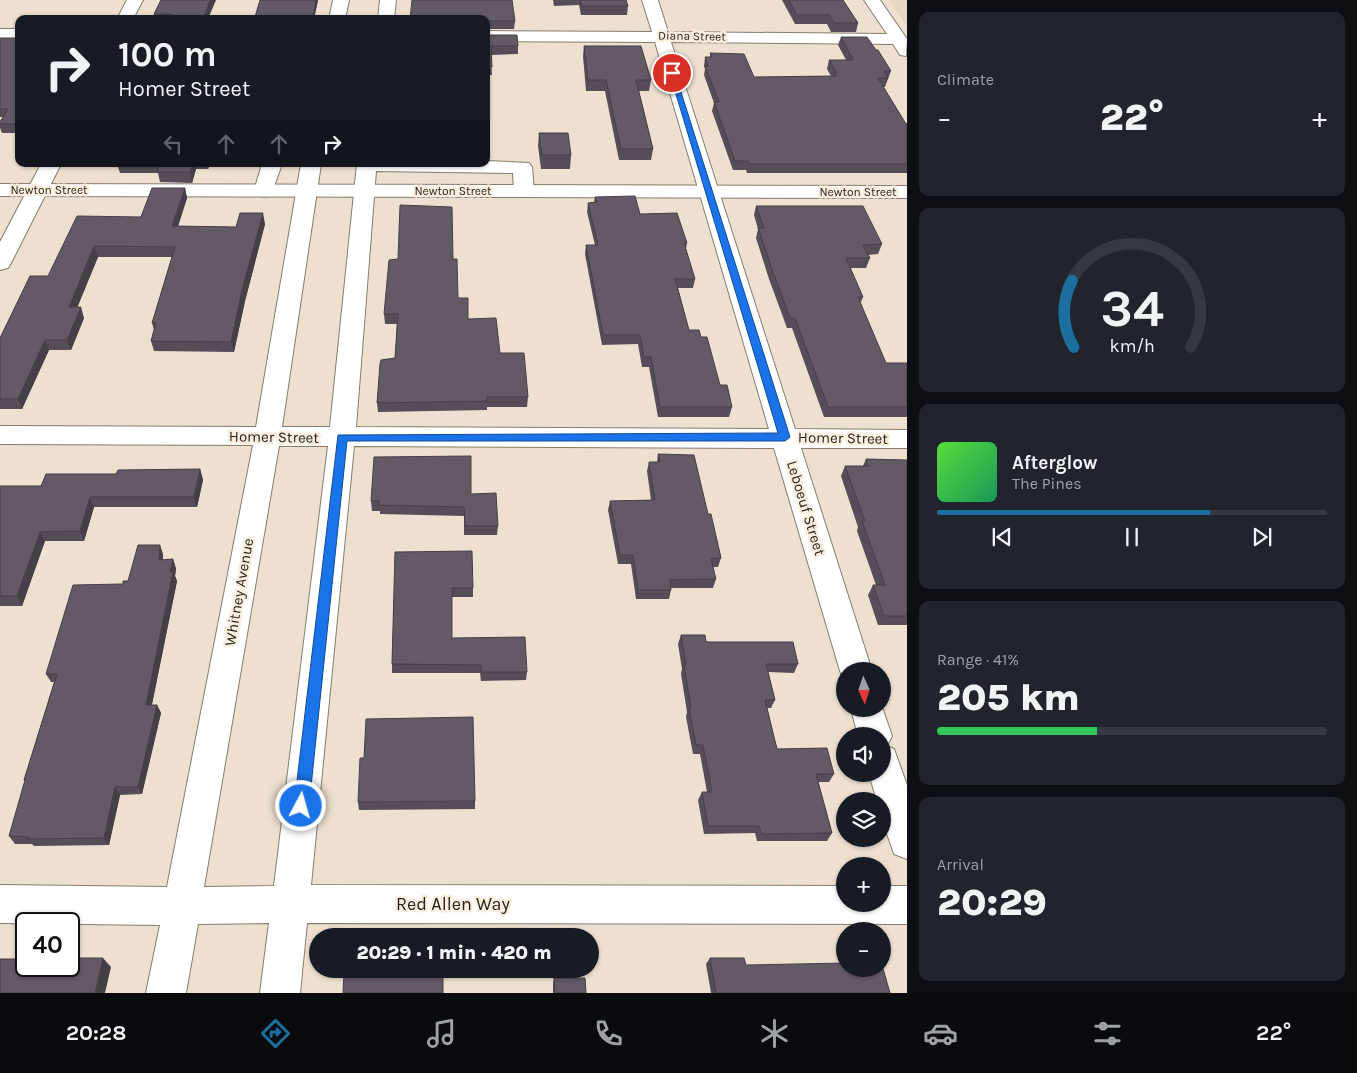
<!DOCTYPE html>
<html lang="en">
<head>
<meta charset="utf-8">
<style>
  body { margin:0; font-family:Karla,sans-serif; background:#20242c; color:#f1f3f6; height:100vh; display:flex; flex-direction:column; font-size:19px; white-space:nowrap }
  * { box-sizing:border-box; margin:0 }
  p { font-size:16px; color:#9ea1a6 }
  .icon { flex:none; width:28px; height:28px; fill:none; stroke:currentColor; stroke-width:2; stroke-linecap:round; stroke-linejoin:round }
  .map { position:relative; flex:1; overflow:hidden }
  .details { display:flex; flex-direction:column; gap:12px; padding:12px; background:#0d0f14; width:450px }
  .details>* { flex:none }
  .guide { position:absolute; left:15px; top:15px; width:475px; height:152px; border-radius:10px; box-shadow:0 1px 4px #0004; background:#171b24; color:#f1f3f6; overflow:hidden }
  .needle { width:32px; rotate:177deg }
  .fabs { position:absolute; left:836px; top:662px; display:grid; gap:10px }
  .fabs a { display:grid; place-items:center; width:55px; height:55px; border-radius:50%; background:#171b24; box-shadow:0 1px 4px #0004; font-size:25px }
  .speed { position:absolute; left:15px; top:912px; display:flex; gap:10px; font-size:25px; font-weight:700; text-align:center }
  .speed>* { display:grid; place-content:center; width:65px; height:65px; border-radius:50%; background:#171b24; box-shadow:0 1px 4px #0004; line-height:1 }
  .speed .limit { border:2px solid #111; border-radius:8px; background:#fff; color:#111 }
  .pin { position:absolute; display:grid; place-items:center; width:42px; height:42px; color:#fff; margin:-21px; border:2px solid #fff; border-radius:50%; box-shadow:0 1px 5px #0007 }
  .me { position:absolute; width:55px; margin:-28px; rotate:6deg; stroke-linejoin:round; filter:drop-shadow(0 0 4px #0008) }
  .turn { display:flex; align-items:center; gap:18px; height:105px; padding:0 20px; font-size:22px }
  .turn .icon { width:65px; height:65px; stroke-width:2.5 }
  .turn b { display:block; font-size:35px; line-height:42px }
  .lanes { display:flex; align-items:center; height:48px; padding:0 20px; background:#0003; justify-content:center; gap:25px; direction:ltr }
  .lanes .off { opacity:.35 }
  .big { font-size:38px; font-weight:800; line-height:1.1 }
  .details .widget { flex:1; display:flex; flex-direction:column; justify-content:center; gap:8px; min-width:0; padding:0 18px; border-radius:10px; background:#20242c }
  .details .dial { align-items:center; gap:0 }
  .dial svg { height:130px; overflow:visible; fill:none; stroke:#363941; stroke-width:7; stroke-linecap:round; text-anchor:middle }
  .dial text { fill:#f1f3f6; stroke:none }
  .song { display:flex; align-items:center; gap:15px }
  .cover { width:60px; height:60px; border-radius:8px; background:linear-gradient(135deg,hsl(110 70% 55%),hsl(150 70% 35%)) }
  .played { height:5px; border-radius:2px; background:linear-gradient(90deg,#1c6e9f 70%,#363941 70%) }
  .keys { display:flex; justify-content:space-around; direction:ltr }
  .heat { display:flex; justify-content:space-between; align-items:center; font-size:28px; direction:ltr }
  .charge { height:8px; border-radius:4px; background:linear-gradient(90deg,#34c759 41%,#363941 0) }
  .trip { position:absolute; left:309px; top:928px; width:290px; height:50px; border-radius:25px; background:#171b24; box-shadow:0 1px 4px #0004; font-weight:800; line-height:50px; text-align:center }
  .tab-bar { display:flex; height:80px; justify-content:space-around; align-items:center; background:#090b0e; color:#9ea1a6 }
  .tab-bar .icon { width:35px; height:35px }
  .tab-bar .current { color:#1c6e9f }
  .tab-bar b { font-size:22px; color:#f1f3f6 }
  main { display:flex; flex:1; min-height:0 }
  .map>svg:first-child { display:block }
</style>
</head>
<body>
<main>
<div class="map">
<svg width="907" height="993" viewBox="0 0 907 993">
  <rect width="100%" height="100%" fill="#ede0d1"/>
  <!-- built -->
  <path fill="#e8d7c1" d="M889 0H907V27Z"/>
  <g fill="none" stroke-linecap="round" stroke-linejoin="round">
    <!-- minor casing -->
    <g stroke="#867b6d" stroke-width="2">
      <path id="minor" d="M127 0H143L133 19H117Z
        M333 0H349L345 19H329Z
        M380 0H396L394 19H378Z
        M642 0H658L668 32 887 34 864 0H880L907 39 906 56 900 55 893 44 671 42 795 429 907 430V448H801L872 671H845V681L840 671 774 448 354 446 311 885 845 886V904H882V886H907V924L307 923 300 993H260L269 923 198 924 186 993H146L160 925 0 923V885L167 887 253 445 0 444V426L256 427 301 164H321L282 427H330L357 164H486V161L529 163 532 167 534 191 531 195 524 197 517 195 514 191 513 173 376 171 356 427 769 429 655 42 486 41V31L652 32ZM279 446H328L274 886 204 887Z
        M0 29H19V39H0Z
        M41 164H61L11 263 8 268 0 270V242Z
        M262 164H282L271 195 264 197 257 195 254 191Z
        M882 707 892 736 887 746 894 749 907 785V859L894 854 882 819V801H877L869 774H882V736H858L851 709H882Z"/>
    </g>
    <!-- major casing -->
    <g stroke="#867b6d" stroke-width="2">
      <path id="major" d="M0 184 907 186V198L0 196Z"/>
    </g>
    <!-- minor -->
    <use href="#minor" fill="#fff" fill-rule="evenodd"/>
    <!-- major -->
    <use href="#major" fill="#fff" fill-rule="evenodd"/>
  </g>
  <!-- wall -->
  <path fill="#564d58" d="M161 0 208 19H155L154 14Z
    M318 0 314 19H256L255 17Z
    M553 0H626L628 6 627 15H581L579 5 554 6Z
    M782 0H843L858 23 856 32H831L827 24H795Z
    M486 19 515 21 514 29H486Z
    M486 35 518 46V54L491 55 492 75H486Z
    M841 37 876 50 891 71 885 87H883L906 124H907V173H747L746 170H733L712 111 714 103 704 75 705 69 704 66 705 57H710V53L754 77 831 76 827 69 829 60H846L838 45Z
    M0 38H19V133H2L0 128V122L3 117H0Z
    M584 46 651 80 649 91H639L653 149 651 160H619L605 91H586L583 56Z
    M539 133 571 155 570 169H541L538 146Z
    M117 164H250V165L210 164 208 169H196L192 183 160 182 158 173H120Z
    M185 188 187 198 178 226 236 227 265 224 245 301 234 352 154 351 151 341 154 330 152 323 172 257H98L77 307 84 318 71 350H49L22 409H0V338L48 276Z
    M595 197 640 214 687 243 686 249 695 279 693 288H678L689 330 701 337 720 385 732 407 729 417H658L649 367H642L638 344 602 345 585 254 586 245H595L587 212 588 203 594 202Z
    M756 206 882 244 878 254 868 255 870 258 866 268H850L863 297 860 304 886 363H907V417H824L792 328H787L769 279 756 238 758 229 754 215Z
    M453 259 458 298 468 319 500 353 528 397 527 407H487V410L378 412 377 403 395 358 397 324H385L384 314Z
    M658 454 708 514 721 558 718 567H713L716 579 713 588H671V590L669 599H636L631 564H618L608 510 610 501 651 500 647 471 649 462H657Z
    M866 459 907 460V625H878L868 595 873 585H876L857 531 858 527 841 476 845 466H863Z
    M200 469 203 480 197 507H94L84 541H45L22 606H0V486H41L116 474Z
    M471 494 498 526 497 535H464V516L380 514V511H372L371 501Z
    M395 552 473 588V597H452V638L527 672 526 680 481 681 480 673H392V664Z
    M163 554V560L173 559 176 569 175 576 177 581 152 705H157L161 713 142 794 120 795 109 845 34 846 32 844H15L9 836 25 782 24 780 54 682H51L46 674 123 584Z
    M681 635 798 664 794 673 768 672 775 700 771 708H767L777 749 834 774 829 782H818L832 833 827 841H757L755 833 704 834 698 800 702 792H707L700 754H693L686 717 687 712 681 674 682 669 678 644Z
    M475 801V809L359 810 358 802Z
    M710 958 890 993H711L706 964Z
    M554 978 586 993H553V984Z"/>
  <!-- shaded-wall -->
  <path fill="#463f47" d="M210 0H216L208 19H203Z
    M316 0H318L314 19H313V16Z
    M193 164H195L196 169 192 183 190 172Z
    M207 164H210L208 169Z
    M185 188 187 198 175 236 172 226Z
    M263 213 265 224 245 301 234 352 231 342 242 290Z
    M94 246 98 257 73 318 69 307Z
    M81 307 84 318 71 350 67 340Z
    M45 340 49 350 22 409 18 399Z
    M200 469 203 480 197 507 194 497Z
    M90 497 94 507 84 541 80 531Z
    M40 532 45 541 22 606 17 596Z
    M160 545 163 554V569L159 560Z
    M173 559 176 569 175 576 177 581 150 713 146 705Z
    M157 705 161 713 142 794 138 787Z
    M115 787 120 795 109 845 104 838Z
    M103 958 111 967 105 993H95Z"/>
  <!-- building -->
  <path fill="#645a66" stroke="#463f47" d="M161 0H210L203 19H169L171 14H154Z
    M260 0H316L313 16 255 17Z
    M412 0H512L515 21H486V19H410Z
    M580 0H626L628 6H582Z
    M789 0H843L858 23H834L829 15H797Z
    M486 35H517L518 46H491L492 67H486Z
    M841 37H867L876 50H878L891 71H884L888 78H878L906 124H907V164H749L748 161H735L714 102H719L705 66H708L705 57H712L710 53 744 54 754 77 836 76 834 73H837L829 60H853Z
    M0 38H19V124H0V122L8 109H0Z
    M584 46H641L651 80H636L653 149H621L606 80H588Z
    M539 133H568L571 155H542Z
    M160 164H193L190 172H157Z
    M152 188H185L172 226 236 227 240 213H263L242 290 231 342 151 341 156 323H152L175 247 94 246 69 307H81L67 340H45L18 399H0V338L30 276H48L77 216 141 217Z
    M635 196 640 214 677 213 687 243H684L695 279H675L689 330H699L701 337H707L720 385H727L732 407H660L651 357H644L640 335H603L586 245H598L588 203 597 202 595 197Z
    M400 205 452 207 453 259H457L458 298H468V319L496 318 500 353H524L528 397H487V401L377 403 380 364 381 360 395 358 398 314H384L389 260 398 259Z
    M756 206H863L882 244 863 245 870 258H846L863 297H858L886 363H907V407H828L795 318H790L772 269 758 228H764Z
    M658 454 694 455 708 514H711L721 558 711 559 716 579 670 580 671 590H638L633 555H620L610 501 655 500 649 462H660Z
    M471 456V494L496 493 498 526H465L464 507 379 505V501H371L374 457Z
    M866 459 907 460V616H884L873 585H885L862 521H865L845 466H868Z
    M200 469 194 497H90L80 531 40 532 17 596H0V486H41L46 474H116L118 470Z
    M138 545H160L159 560 173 559 170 572H173L146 705H157L138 787H115L104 838 28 839 29 837 9 836 25 780H24L57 674H46L73 585 123 584V581H128Z
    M472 551 473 588H452V638L525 637 527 672H481V665L392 664 395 552Z
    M681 635H705L706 642H793L798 664H766L775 700H765L777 749 827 748 834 774H816L832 833 761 834 759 826H708L702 792H712L703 745H696L689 708H691L684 665H686Z
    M473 717 475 801 358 802 360 758H364L366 719Z
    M69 958H103L95 993H0V959H26V966H69Z
    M710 958H744L746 965 845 963V969H882V965L890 993H716Z
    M344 969H443V993H343Z
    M554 978H585L586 993H555Z"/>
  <!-- route -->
  <path fill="#1a73e8" stroke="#114b97" d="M669 71 675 73 790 437 785 441H347L309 806 306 811 301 813 296 811 294 806 338 435 778 433Z"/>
  <g text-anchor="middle" stroke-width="5" stroke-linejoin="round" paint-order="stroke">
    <!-- far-street labels -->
    <g font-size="12" fill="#231f1a" stroke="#faeedf">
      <text transform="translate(692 36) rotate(1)" y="4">Diana Street</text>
      <text x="49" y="194">Newton Street</text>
      <text x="453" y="195">Newton Street</text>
      <text x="858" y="196">Newton Street</text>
    </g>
    <!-- street labels -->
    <g font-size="15" fill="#231f1a" stroke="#faeedf">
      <text transform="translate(274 437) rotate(1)" y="5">Homer Street</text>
      <text transform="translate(843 438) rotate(1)" y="5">Homer Street</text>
      <text transform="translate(806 508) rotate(73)" y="5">Leboeuf Street</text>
      <text transform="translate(239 592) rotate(-80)" y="5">Whitney Avenue</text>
    </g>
    <!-- near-street labels -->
    <g font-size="18" fill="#231f1a" stroke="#faeedf">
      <text x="453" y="910">Red Allen Way</text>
    </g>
  </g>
</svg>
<div class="fabs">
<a><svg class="needle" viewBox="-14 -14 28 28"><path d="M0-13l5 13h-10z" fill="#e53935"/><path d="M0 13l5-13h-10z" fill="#9ea1a6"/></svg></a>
<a><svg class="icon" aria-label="sound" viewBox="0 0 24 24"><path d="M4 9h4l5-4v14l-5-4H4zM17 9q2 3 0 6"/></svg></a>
<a><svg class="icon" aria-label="layers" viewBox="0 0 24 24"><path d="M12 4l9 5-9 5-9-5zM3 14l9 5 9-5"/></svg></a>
<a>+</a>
<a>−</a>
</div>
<div class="speed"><div class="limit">40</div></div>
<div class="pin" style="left:672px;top:73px;background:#d93025"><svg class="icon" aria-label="arrive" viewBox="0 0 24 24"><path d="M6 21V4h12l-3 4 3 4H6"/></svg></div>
<svg class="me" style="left:301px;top:806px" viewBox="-20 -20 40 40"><circle r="17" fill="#1a73e8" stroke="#fff" stroke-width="3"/><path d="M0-11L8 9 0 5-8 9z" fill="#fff"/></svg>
<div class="trip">20:29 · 1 min · 420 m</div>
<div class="guide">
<div class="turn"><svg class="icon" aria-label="right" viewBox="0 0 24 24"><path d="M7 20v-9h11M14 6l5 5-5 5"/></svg><div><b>100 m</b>Homer Street</div></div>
<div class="lanes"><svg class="icon off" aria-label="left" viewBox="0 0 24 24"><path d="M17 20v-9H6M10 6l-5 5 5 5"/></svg><svg class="icon off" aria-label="ahead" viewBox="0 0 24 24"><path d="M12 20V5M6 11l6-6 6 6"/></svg><svg class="icon off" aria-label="ahead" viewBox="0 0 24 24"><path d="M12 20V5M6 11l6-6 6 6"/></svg><svg class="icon" aria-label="right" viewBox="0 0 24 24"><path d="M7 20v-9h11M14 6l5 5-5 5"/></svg></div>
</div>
</div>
<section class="details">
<div class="widget"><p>Climate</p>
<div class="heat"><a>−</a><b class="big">22°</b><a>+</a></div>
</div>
<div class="widget dial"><svg viewBox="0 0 100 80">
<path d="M14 69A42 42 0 1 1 86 69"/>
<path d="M14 69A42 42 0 0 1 13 28" stroke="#1c6e9f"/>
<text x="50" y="56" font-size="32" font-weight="700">34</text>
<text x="50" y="72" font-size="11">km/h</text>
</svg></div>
<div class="widget">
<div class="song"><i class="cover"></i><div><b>Afterglow</b><p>The Pines</p></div></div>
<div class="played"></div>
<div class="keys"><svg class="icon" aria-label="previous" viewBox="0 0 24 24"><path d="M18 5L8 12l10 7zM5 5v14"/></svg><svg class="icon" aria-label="pause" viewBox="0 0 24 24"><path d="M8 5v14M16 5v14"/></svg><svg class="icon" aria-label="next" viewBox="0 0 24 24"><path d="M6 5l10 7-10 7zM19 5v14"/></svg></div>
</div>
<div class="widget"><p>Range · 41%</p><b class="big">205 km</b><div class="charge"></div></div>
<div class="widget"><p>Arrival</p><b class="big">20:29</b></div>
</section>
</main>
<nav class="tab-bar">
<b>20:28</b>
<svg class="icon current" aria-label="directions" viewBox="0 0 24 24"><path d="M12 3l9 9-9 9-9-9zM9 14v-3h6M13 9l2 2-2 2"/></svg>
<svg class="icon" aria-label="music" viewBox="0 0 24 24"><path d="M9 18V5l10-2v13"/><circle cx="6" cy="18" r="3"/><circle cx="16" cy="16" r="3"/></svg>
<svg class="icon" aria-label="phone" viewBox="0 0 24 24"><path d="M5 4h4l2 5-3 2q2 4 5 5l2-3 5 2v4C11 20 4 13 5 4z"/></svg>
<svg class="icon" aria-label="climate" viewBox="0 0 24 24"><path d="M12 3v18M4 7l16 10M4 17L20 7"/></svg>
<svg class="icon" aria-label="car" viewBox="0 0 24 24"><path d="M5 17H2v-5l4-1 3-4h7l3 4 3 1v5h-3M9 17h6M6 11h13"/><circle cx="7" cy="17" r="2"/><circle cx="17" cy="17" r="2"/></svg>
<svg class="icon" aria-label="filters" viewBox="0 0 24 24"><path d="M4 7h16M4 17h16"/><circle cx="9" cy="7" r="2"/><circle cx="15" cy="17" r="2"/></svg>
<b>22°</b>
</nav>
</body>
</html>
